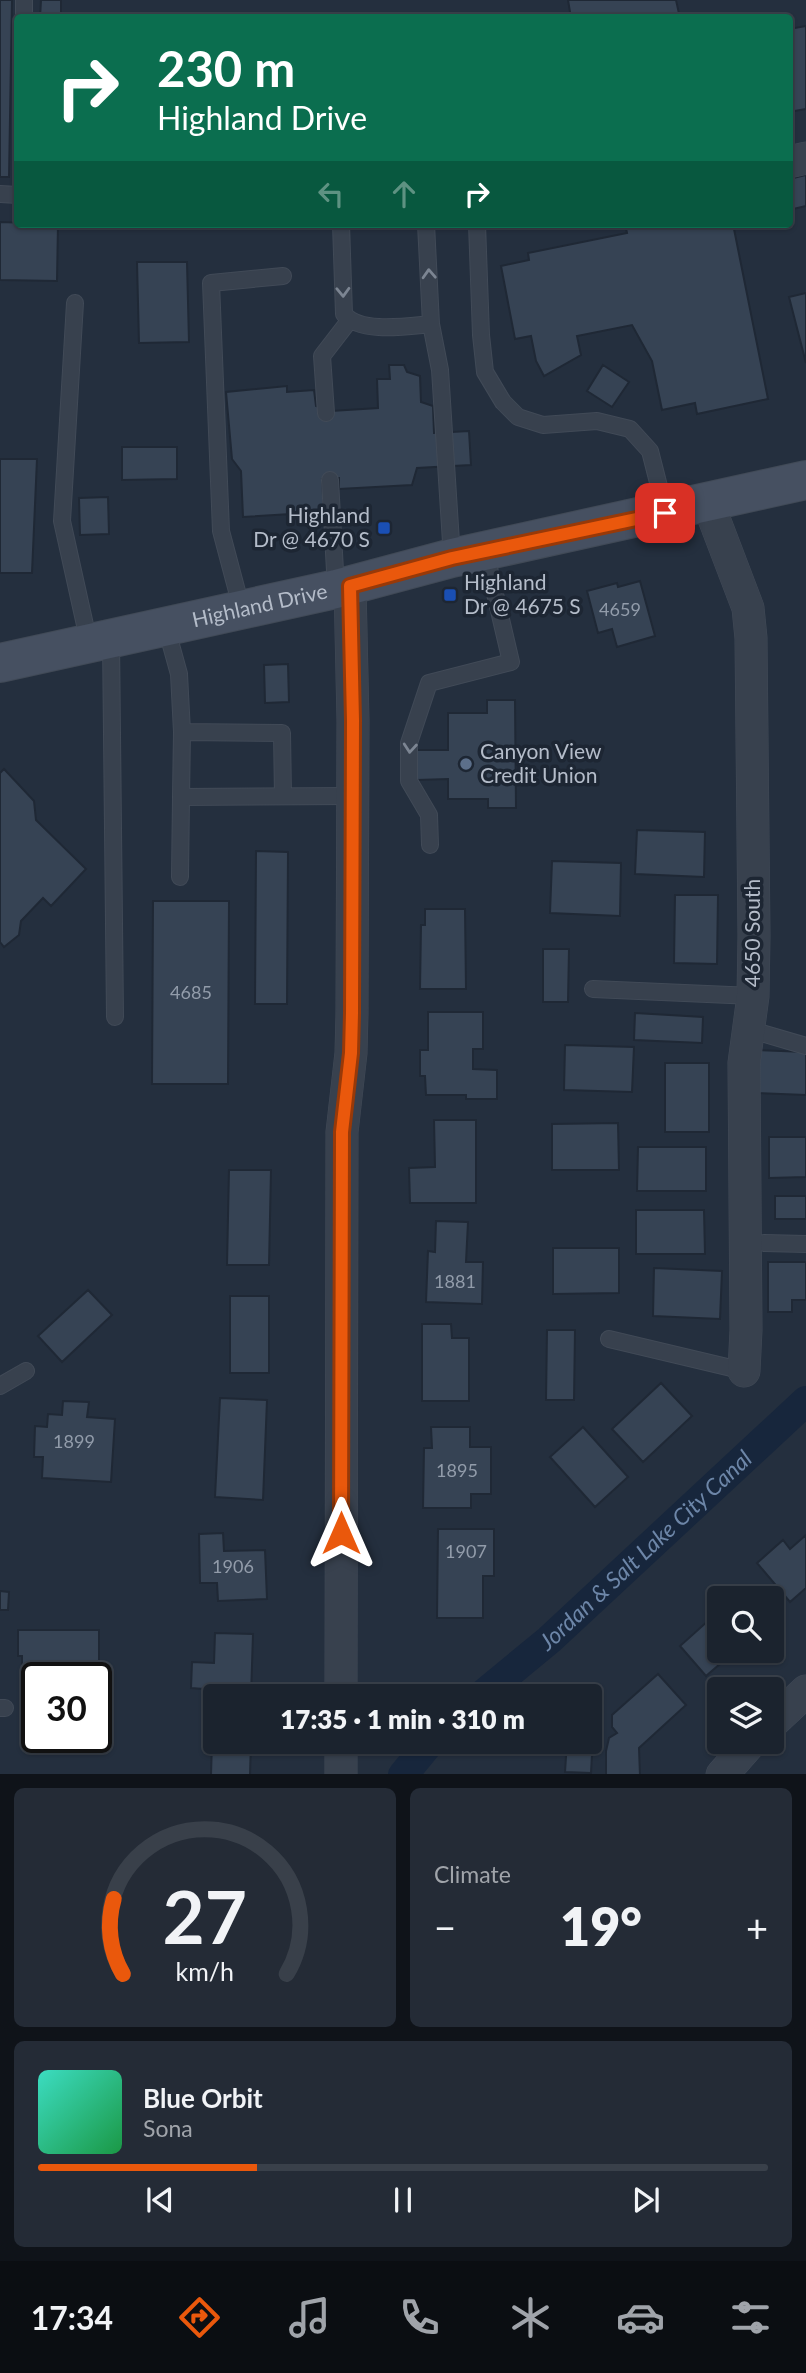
<!DOCTYPE html>
<html lang="en">
<head>
<meta charset="utf-8">
<style>
  body { margin:0; font-family:Lato,sans-serif; background:#242b36; color:#f1f3f6; height:100vh; display:flex; flex-direction:column; font-size:26px; white-space:nowrap }
  * { box-sizing:border-box; margin:0 }
  p { font-size:23px; color:#a0a4aa }
  .icon { flex:none; width:38px; height:38px; fill:none; stroke:currentColor; stroke-width:2; stroke-linecap:round; stroke-linejoin:round }
  .map { position:relative; height:1774px; overflow:hidden }
  .details { display:flex; flex-direction:column; gap:14px; padding:14px; background:#0f1319; flex:1 }
  .details>* { flex:none }
  .guide { position:absolute; left:14px; top:14px; width:779px; height:214px; border-radius:7px; box-shadow:0 2px 5px #0004,0 0 0 2px #39404a; background:#0b6e4f; color:#fff; overflow:hidden }
  .buttons { position:absolute; left:707px; top:1586px; display:grid; gap:14px }
  .buttons a { display:grid; place-items:center; width:77px; height:77px; border-radius:7px; background:#1b232e; box-shadow:0 2px 5px #0004,0 0 0 2px #39404a; font-size:35px }
  .speed { position:absolute; left:21px; top:1662px; display:flex; gap:14px; font-size:35px; font-weight:700; text-align:center }
  .speed>* { display:grid; place-content:center; width:91px; height:91px; border-radius:50%; background:#1b232e; box-shadow:0 2px 5px #0004,0 0 0 2px #39404a; line-height:1 }
  .speed .limit { border:4px solid #111; border-radius:10px; background:#fff; color:#111 }
  .pin { position:absolute; display:grid; place-items:center; width:60px; height:60px; color:#fff; margin:-30px; border-radius:14px; box-shadow:0 4px 10px #0006 }
  .me { position:absolute; width:77px; margin:-38px; rotate:0deg; stroke-linejoin:round; filter:drop-shadow(0 0 5px #0008) }
  .turn { display:flex; align-items:center; gap:24px; height:147px; padding:0 28px; font-size:32px }
  .turn .icon { width:91px; height:91px; stroke-width:2.5 }
  .turn b { display:block; font-size:49px; line-height:60px }
  .lanes { display:flex; align-items:center; height:66px; padding:0 28px; background:#0003; justify-content:center; gap:35px; direction:ltr }
  .lanes .off { opacity:.35 }
  .big { font-size:52px; font-weight:800; line-height:1.1 }
  .details .widget { flex:1; display:flex; flex-direction:column; justify-content:center; gap:10px; min-width:0; padding:0 24px; border-radius:10px; background:#242b36 }
  .details .dial { align-items:center; gap:0 }
  .dial svg { height:182px; overflow:visible; fill:none; stroke:#39404a; stroke-width:7; stroke-linecap:round; text-anchor:middle }
  .dial text { fill:#f1f3f6; stroke:none }
  .song { display:flex; align-items:center; gap:21px }
  .cover { width:84px; height:84px; border-radius:10px; background:linear-gradient(135deg,hsl(170 70% 55%),hsl(140 70% 35%)) }
  .played { height:7px; border-radius:4px; background:linear-gradient(90deg,#ea580c 30%,#39404a 30%) }
  .keys { display:flex; justify-content:space-around; direction:ltr }
  .heat { display:flex; justify-content:space-between; align-items:center; font-size:38px; direction:ltr }
  .details .tiles { flex:1; display:grid; gap:14px; grid-template-columns:1fr 1fr }
  .widget:last-child { grid-column:span 2 }
  .trip { position:absolute; left:203px; top:1684px; width:399px; height:70px; border-radius:7px; background:#1b232e; box-shadow:0 2px 5px #0004,0 0 0 2px #39404a; font-weight:800; line-height:70px; text-align:center }
  .menu { display:flex; height:112px; justify-content:space-around; align-items:center; background:#0b0e12; color:#a0a4aa }
  .menu .icon { width:49px; height:49px }
  .menu .active { color:#ea580c }
  .menu b { font-size:32px; color:#f1f3f6 }
  .map>svg:first-child { display:block }
</style>
</head>
<body>
<div class="map">
<svg width="806" height="1775" viewBox="0 0 806 1775">
  <rect width="100%" height="100%" fill="#242f3e"/>
  <g fill="none" stroke-linecap="round" stroke-linejoin="round">
    <!-- canal -->
    <g stroke="#17263c" stroke-width="30">
      <path id="s1" d="M481 1696 549 1640 806 1401"/>
      <path d="M403 1775 431 1741"/>
    </g>
  </g>
  <!-- building -->
  <path fill="#364354" stroke="#1f2835" stroke-width="2" d="M0 0H12L9 177H0Z
    M41 0H61V18H40Z
    M568 0H676L680 18H571Z
    M806 26V109L789 112V29Z
    M806 175V206L789 210V179Z
    M0 222 58 224 57 281 0 280Z
    M625 224H733L768 399 697 414 695 403 662 410 652 361 632 325 577 336 581 355 544 376 536 361 531 336 515 339 501 266 529 260 528 253 627 233Z
    M137 262H187L189 342 139 343Z
    M806 293V363L789 297Z
    M389 365H404L407 372 420 376 421 402 433 406 434 433 469 431 471 465 417 468 412 485 339 489V478L322 479 324 512 243 517 241 471 232 459 226 392 287 386V392L314 390 316 406 331 411 378 408 377 379H390Z
    M603 365 629 382 612 407 587 391Z
    M122 447H177V479L122 480Z
    M0 459H37L32 573H0Z
    M108 497 109 534 80 535 79 498Z
    M640 581 655 636 617 647 612 629 598 633 587 591 617 583 618 587Z
    M288 664 289 702 265 703 264 665Z
    M487 700H515L516 808H488V799H448V779L417 780 416 750H448V713H487Z
    M4 769 34 801 36 820 86 869 51 906 43 898 21 921 19 935 4 947 0 942V773Z
    M637 830 705 832 704 877 635 874Z
    M256 851 288 852 287 1004H255Z
    M552 861 621 863 620 916 550 913Z
    M675 895H718L717 964 674 963Z
    M153 901H229L228 1084H152Z
    M425 909H465L466 989H420L421 925H425Z
    M543 949H569L568 1002H543Z
    M428 1012H483V1049H473V1069L497 1070V1099H466V1095H426L425 1076H420V1050H428Z
    M635 1013 703 1017 702 1043 634 1040Z
    M565 1045 634 1047 632 1092 564 1090Z
    M758 1050 806 1052V1095L757 1093Z
    M665 1063H709V1132H665Z
    M434 1120H476V1203H410L409 1168 435 1167Z
    M618 1123 619 1170H552V1124Z
    M769 1137H806V1177L769 1178Z
    M638 1147H706V1191H637Z
    M229 1170H271L269 1265H227Z
    M775 1196H806V1219H775Z
    M636 1210H704L705 1254H636Z
    M436 1221 468 1222 466 1262H483L482 1304 426 1302 428 1251 435 1252Z
    M553 1248H619V1293L553 1294Z
    M768 1262H806V1300H792V1312H768Z
    M654 1268 722 1271 720 1319 653 1316Z
    M88 1290 112 1315 62 1362 38 1336Z
    M230 1296H269V1373H230Z
    M422 1324H451L452 1338H469V1401H422Z
    M547 1330H575L574 1400H546Z
    M661 1383 692 1416 643 1462 612 1429Z
    M220 1398 267 1400 263 1500 215 1497Z
    M63 1401 89 1402 87 1417 115 1419 111 1482 42 1478 43 1457H34L35 1426 47 1427 48 1414 62 1415Z
    M431 1427H470V1447H491V1494H471V1508H423L424 1448H432Z
    M583 1427 628 1477 595 1507 550 1457Z
    M438 1529H494V1576H483V1618H437Z
    M223 1533 224 1551 265 1550 267 1599 218 1601 217 1583H200L199 1534Z
    M806 1535V1588L790 1602 757 1563 783 1540 790 1549Z
    M0 1591 9 1592 8 1610H0Z
    M719 1611V1650H736L706 1676 680 1646Z
    M18 1630H99V1698H96V1678H37V1713H22V1656H18Z
    M215 1633 253 1634 251 1696H215V1702H203V1689L191 1688 192 1662 214 1663Z
    M658 1674 686 1705 639 1748 640 1775H606V1751L609 1738 617 1733 612 1727V1715Z
    M202 1726H215V1741H251L250 1775H211L212 1741H202Z
    M590 1735H593L591 1773 565 1772 567 1741H590Z"/>
  <g fill="none" stroke-linecap="round" stroke-linejoin="round">
    <!-- lane casing -->
    <g stroke="#414a57" stroke-width="18">
      <path id="lane" d="M24 18V0
        M0 194 18 195
        M341 224 344 314C360 334 408 326 431 324
        M426 224 431 324 440 370 452 558
        M477 224 481 335 485 372 503 402 518 417 543 425 597 421 630 429 650 451 665 510
        M75 303 62 521 89 643
        M326 413 322 356 349 321
        M330 480 336 589
        M242 610 221 531 211 283 283 276
        M166 627 179 674 182 732 181 797 353 796
        M111 640 115 1017
        M182 732 282 733 283 796
        M430 845 429 815 409 781V743L429 683 511 662 485 551
        M180 877 181 797
        M593 989 753 996
        M748 1029 806 1046
        M764 1243 806 1244
        M609 1339 744 1371
        M0 1386 26 1371
        M0 1708H5"/>
    </g>
    <!-- street casing -->
    <g stroke="#414a57" stroke-width="33">
      <path id="street" d="M789 162 806 158
        M708 503 748 608 751 638 754 936 753 996 744 1063 746 1330 744 1371
        M341 1696 342 1132 351 1053 352 1013 353 721 350 586
        M772 1723 806 1691
        M341 1775V1741
        M722 1775 752 1741"/>
    </g>
    <!-- secondary casing -->
    <g stroke="#414a57" stroke-width="40">
      <g id="secondary">
        <path id="s2" d="M0 663 336 589 452 558 806 480"/>
      </g>
    </g>
    <!-- lane -->
    <use href="#lane" stroke="#38414e" stroke-width="16"/>
    <!-- street -->
    <use href="#street" stroke="#38414e" stroke-width="32"/>
    <!-- secondary -->
    <use href="#secondary" stroke="#465061" stroke-width="38"/>
  </g>
  <!-- one-way arrows -->
  <defs><path id="oneway-chevron" d="M-2-3.5L2.5 0L-2 3.5" fill="none" stroke-width="1.6" stroke-linecap="round" stroke-linejoin="round" transform="scale(1.75)"/></defs>
  <g stroke="#7c8592">
    <use href="#oneway-chevron" transform="translate(429 274) rotate(-93)"/>
    <use href="#oneway-chevron" transform="translate(343 292) rotate(88)"/>
    <use href="#oneway-chevron" transform="translate(410 748) rotate(95)"/>
  </g>
  <g fill="none" stroke-linecap="round" stroke-linejoin="round">
    <!-- route casing -->
    <g stroke="#983908" stroke-width="18">
      <path id="route" d="M341 1533 342 1132 351 1053 352 1013 353 721 350 586 452 558 665 513"/>
    </g>
    <!-- route -->
    <use href="#route" stroke="#ea580c" stroke-width="12"/>
  </g>
  <!-- markers -->
  <g fill="#1a4fb4" stroke="#1d2633" stroke-width="2.5">
    <rect x="377" y="521" width="14" height="14" rx="3.5"/>
    <rect x="443" y="588" width="14" height="14" rx="3.5"/>
  </g>
  <circle fill="#5c6f8a" stroke="#1d2633" stroke-width="2.5" cx="466" cy="764" r="7"/>
  <g text-anchor="middle" stroke-width="7" stroke-linejoin="round" paint-order="stroke">
    <!-- number labels -->
    <g font-size="18" fill="#929caa">
      <text x="620" y="616">4659</text>
      <text x="191" y="999">4685</text>
      <text x="455" y="1288">1881</text>
      <text x="74" y="1448">1899</text>
      <text x="457" y="1477">1895</text>
      <text x="466" y="1558">1907</text>
      <text x="233" y="1573">1906</text>
    </g>
    <!-- poi labels -->
    <g font-size="21" fill="#b4bcc9" stroke="#1d2633" text-anchor="start">
      <text x="370" y="523" text-anchor="end">Highland<tspan x="370" dy="24">Dr @ 4670 S</tspan></text>
      <text x="464" y="590">Highland<tspan x="464" dy="24">Dr @ 4675 S</tspan></text>
      <text x="480" y="759">Canyon View<tspan x="480" dy="24">Credit Union</tspan></text>
    </g>
    <!-- street labels -->
    <g font-size="21" fill="#b4bcc9" stroke="#1d2633">
      <text dy="7" stroke="none"><textPath href="#s2" startOffset="266">Highland Drive</textPath></text>
      <text transform="translate(753 933) rotate(-90)" y="7">4650 South</text>
    </g>
    <!-- water labels -->
    <g font-size="23" font-style="italic" fill="#6d86a8" stroke="#1d2633">
      <text dy="8" stroke="none"><textPath href="#s1" startOffset="220">Jordan &amp; Salt Lake City Canal</textPath></text>
    </g>
  </g>
</svg>
<div class="buttons">
<a><svg class="icon" aria-label="search" viewBox="0 0 24 24"><circle cx="10" cy="10" r="6"/><path d="M15 15l6 6"/></svg></a>
<a><svg class="icon" aria-label="layers" viewBox="0 0 24 24"><path d="M12 4l9 5-9 5-9-5zM3 14l9 5 9-5"/></svg></a>
</div>
<div class="speed"><div class="limit">30</div></div>
<div class="pin" style="left:665px;top:513px;background:#d93025"><svg class="icon" aria-label="arrive" viewBox="0 0 24 24"><path d="M6 21V4h12l-3 4 3 4H6"/></svg></div>
<svg class="me" style="left:341px;top:1533px" viewBox="-20 -20 40 40"><path d="M0-17L14 15 0 8-14 15z" fill="#ea580c" stroke="#fff" stroke-width="4"/></svg>
<div class="trip">17:35 · 1 min · 310 m</div>
<div class="guide">
<div class="turn"><svg class="icon" aria-label="right" viewBox="0 0 24 24"><path d="M7 20v-9h11M14 6l5 5-5 5"/></svg><div><b>230 m</b>Highland Drive</div></div>
<div class="lanes"><svg class="icon off" aria-label="left" viewBox="0 0 24 24"><path d="M17 20v-9H6M10 6l-5 5 5 5"/></svg><svg class="icon off" aria-label="ahead" viewBox="0 0 24 24"><path d="M12 20V5M6 11l6-6 6 6"/></svg><svg class="icon" aria-label="right" viewBox="0 0 24 24"><path d="M7 20v-9h11M14 6l5 5-5 5"/></svg></div>
</div>
</div>
<section class="details">
<div class="tiles">
<div class="widget dial"><svg viewBox="0 0 100 80">
<path d="M14 69A42 42 0 1 1 86 69"/>
<path d="M14 69A42 42 0 0 1 10 36" stroke="#ea580c"/>
<text x="50" y="56" font-size="32" font-weight="700">27</text>
<text x="50" y="72" font-size="11">km/h</text>
</svg></div>
<div class="widget"><p>Climate</p>
<div class="heat"><a>−</a><b class="big">19°</b><a>+</a></div>
</div>
<div class="widget">
<div class="song"><i class="cover"></i><div><b>Blue Orbit</b><p>Sona</p></div></div>
<div class="played"></div>
<div class="keys"><svg class="icon" aria-label="previous" viewBox="0 0 24 24"><path d="M18 5L8 12l10 7zM5 5v14"/></svg><svg class="icon" aria-label="pause" viewBox="0 0 24 24"><path d="M8 5v14M16 5v14"/></svg><svg class="icon" aria-label="next" viewBox="0 0 24 24"><path d="M6 5l10 7-10 7zM19 5v14"/></svg></div>
</div>
</div>
</section>
<nav class="menu">
<b>17:34</b>
<svg class="icon active" aria-label="directions" viewBox="0 0 24 24"><path d="M12 3l9 9-9 9-9-9zM9 14v-3h6M13 9l2 2-2 2"/></svg>
<svg class="icon" aria-label="music" viewBox="0 0 24 24"><path d="M9 18V5l10-2v13"/><circle cx="6" cy="18" r="3"/><circle cx="16" cy="16" r="3"/></svg>
<svg class="icon" aria-label="phone" viewBox="0 0 24 24"><path d="M5 4h4l2 5-3 2q2 4 5 5l2-3 5 2v4C11 20 4 13 5 4z"/></svg>
<svg class="icon" aria-label="climate" viewBox="0 0 24 24"><path d="M12 3v18M4 7l16 10M4 17L20 7"/></svg>
<svg class="icon" aria-label="car" viewBox="0 0 24 24"><path d="M5 17H2v-5l4-1 3-4h7l3 4 3 1v5h-3M9 17h6M6 11h13"/><circle cx="7" cy="17" r="2"/><circle cx="17" cy="17" r="2"/></svg>
<svg class="icon" aria-label="filters" viewBox="0 0 24 24"><path d="M4 7h16M4 17h16"/><circle cx="9" cy="7" r="2"/><circle cx="15" cy="17" r="2"/></svg>
</nav>
</body>
</html>
